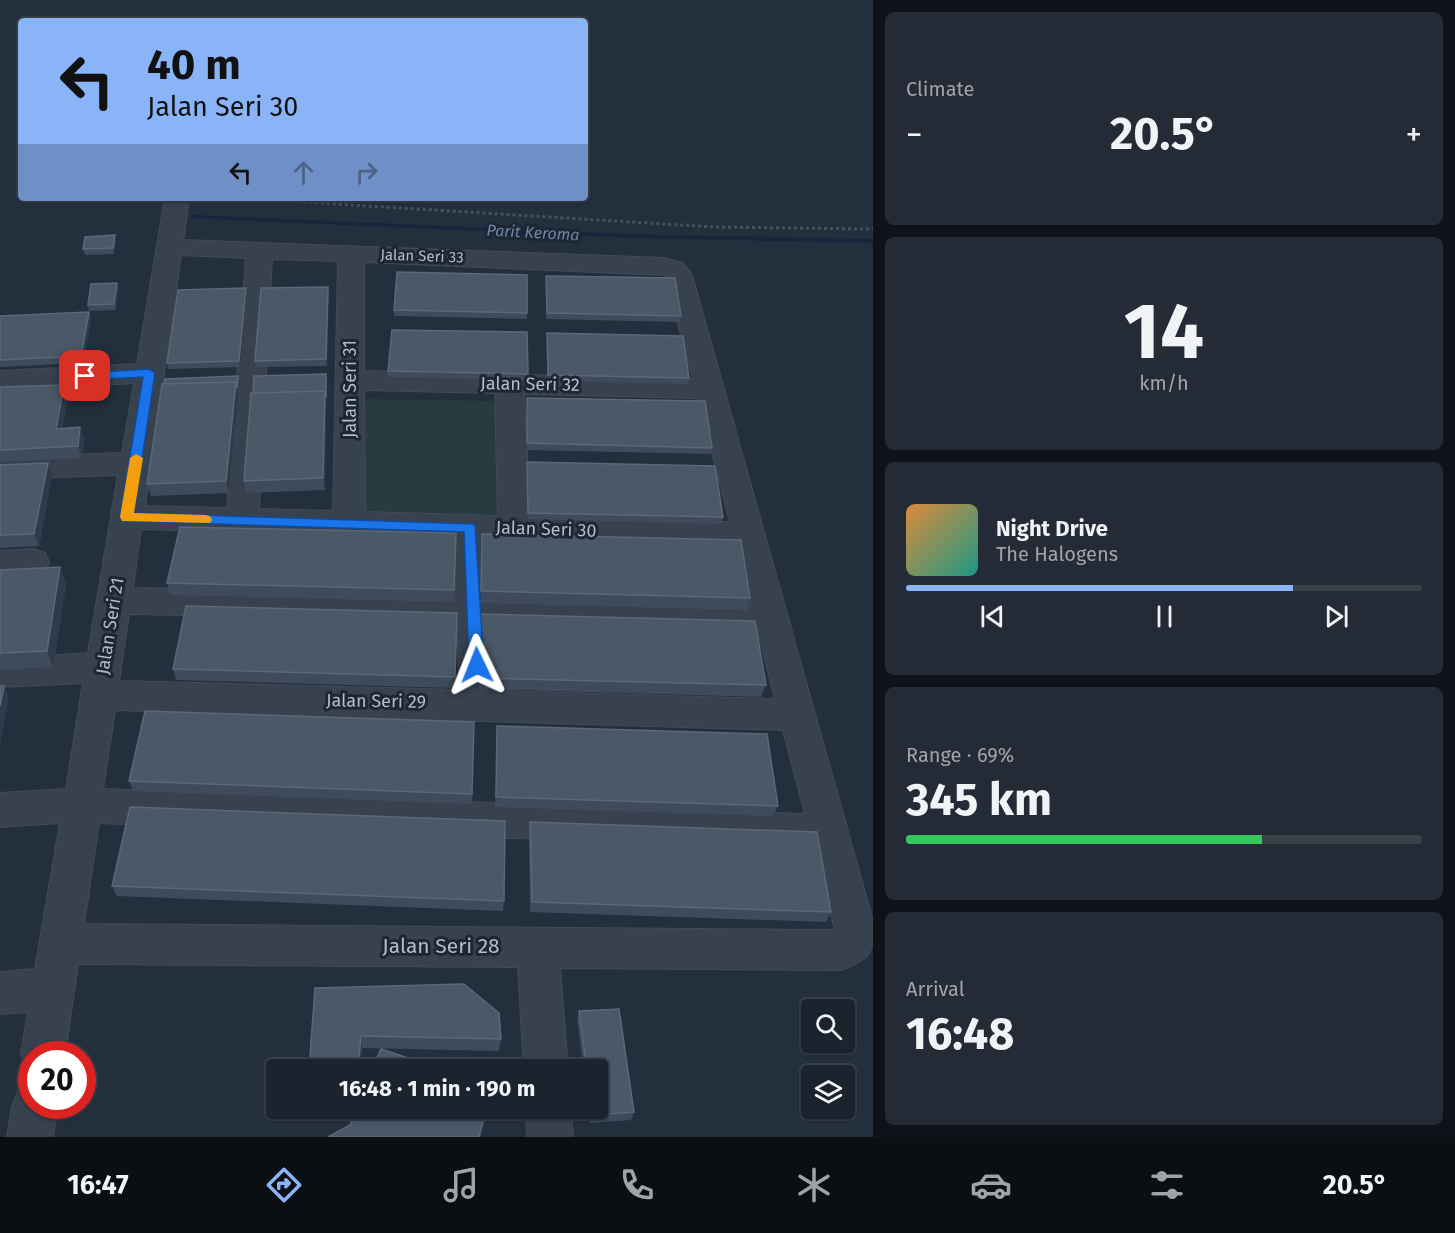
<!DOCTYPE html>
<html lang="en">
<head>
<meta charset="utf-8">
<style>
  body { margin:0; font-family:"Fira Sans",sans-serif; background:#242b36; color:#f1f3f6; height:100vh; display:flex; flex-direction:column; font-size:22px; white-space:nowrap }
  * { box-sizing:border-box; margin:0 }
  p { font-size:20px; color:#a0a4aa }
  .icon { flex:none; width:33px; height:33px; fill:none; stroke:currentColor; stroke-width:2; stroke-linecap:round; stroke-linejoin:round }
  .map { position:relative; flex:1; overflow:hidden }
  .sheet { display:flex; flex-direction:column; gap:12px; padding:12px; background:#0f1319; width:582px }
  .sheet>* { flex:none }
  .top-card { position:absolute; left:18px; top:18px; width:570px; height:183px; border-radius:6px; box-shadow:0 2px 4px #0004,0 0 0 2px #39404a; background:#8ab4f8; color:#111; overflow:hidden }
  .tools { position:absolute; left:801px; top:999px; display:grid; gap:12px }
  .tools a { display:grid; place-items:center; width:54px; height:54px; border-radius:6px; background:#1b232e; box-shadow:0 2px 4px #0004,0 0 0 2px #39404a; font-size:30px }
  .speed { position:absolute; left:18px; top:1041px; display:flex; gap:12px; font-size:30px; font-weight:700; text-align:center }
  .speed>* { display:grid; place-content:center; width:78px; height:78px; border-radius:50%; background:#1b232e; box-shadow:0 2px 4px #0004,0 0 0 2px #39404a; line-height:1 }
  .speed .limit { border:9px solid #d22; background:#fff; color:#111 }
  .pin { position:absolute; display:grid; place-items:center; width:51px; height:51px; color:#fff; margin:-26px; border-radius:12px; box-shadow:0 3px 9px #0006 }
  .me { position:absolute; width:66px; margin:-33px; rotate:358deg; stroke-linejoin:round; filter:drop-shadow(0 0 4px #0008) }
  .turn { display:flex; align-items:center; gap:21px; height:126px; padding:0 30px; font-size:27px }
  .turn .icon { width:78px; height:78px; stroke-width:2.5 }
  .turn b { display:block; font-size:42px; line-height:51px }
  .lanes { display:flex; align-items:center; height:57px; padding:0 30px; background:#0003; justify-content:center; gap:30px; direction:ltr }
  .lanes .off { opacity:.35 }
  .big { font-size:45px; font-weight:700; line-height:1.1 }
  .sheet .card { flex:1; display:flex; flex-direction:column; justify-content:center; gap:9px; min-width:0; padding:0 21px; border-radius:9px; background:#242b36 }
  .sheet .dial { align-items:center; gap:0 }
  .dial b { font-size:78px; line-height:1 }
  .song { display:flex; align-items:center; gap:18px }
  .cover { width:72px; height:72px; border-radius:9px; background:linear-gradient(135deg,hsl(30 70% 55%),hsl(170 70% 35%)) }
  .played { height:6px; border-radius:3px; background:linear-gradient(90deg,#8ab4f8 75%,#39404a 75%) }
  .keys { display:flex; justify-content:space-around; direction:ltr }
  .heat { display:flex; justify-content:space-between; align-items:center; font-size:33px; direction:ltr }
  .charge { height:9px; border-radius:4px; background:linear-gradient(90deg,#34c759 69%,#39404a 0) }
  .trip { position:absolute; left:266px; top:1059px; width:342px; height:60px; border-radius:6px; background:#1b232e; box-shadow:0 2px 4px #0004,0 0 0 2px #39404a; font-weight:700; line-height:60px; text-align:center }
  .menu { display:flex; height:96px; justify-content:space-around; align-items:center; background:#0b0e12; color:#a0a4aa }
  .menu .icon { width:42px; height:42px }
  .menu .on { color:#8ab4f8 }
  .menu b { font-size:27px; color:#f1f3f6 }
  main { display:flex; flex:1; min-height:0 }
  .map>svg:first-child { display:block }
</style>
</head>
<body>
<main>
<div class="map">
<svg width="873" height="1137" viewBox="0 0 873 1137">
  <rect width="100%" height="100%" fill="#242f3e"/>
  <!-- green -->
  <path fill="#263c3f" d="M365 399 499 401 500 521 354 519Z"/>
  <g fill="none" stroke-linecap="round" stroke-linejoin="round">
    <!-- stream -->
    <path fill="#17263c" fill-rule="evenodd" d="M193 215 629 234 873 239V243L629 238 191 218V216Z"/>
    <!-- minor casing -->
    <g stroke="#414a57" stroke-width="2">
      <path id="minor" d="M165 198H189L183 240 664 258 683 263 692 275 873 921C873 954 873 957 841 970L560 968 568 1070H524L518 967 78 964 65 1054H32V1071L28 1069 21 1054 28 1012 0 1014V972L35 969 60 823 0 827V793L66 789 83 683 0 687V659L88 653 118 475 0 479V457L122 453 134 383 0 391V371L137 364ZM181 255 246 258 227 508 145 506ZM272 259 338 261 333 511 259 509ZM364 262 665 275 693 379 364 371ZM364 390 495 393 498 516 365 512ZM524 394 698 398 730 522 530 517ZM141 529 454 538 456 593 133 588ZM487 539 736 547 751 604 490 594ZM129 614 457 620 460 690 119 681ZM491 621 758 631 775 699 495 691ZM115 710 783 730 805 814 103 789ZM99 823 814 849 835 930 84 924Z
        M33 549 45 553 49 562 45 571 33 575 0 577V551Z
        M32 1085V1106H58L53 1137H7L12 1106 19 1090Z
        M526 1108H571L573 1137H527Z"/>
    </g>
    <!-- path -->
    <path stroke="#3f5557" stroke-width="3" stroke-dasharray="3 3" stroke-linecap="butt" d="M237 198 713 227 873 229"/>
    <!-- minor -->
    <use href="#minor" fill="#38414e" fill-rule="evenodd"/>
  </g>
  <!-- wall -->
  <path fill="#3f4b5c" d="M116 242 114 254 85 255 83 249Z
    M546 276 681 316 680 322 546 319Z
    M117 283 119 289 116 310 89 311 88 305Z
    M328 287 327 366 256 367 255 361Z
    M246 288 247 294 240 367 168 369 167 363Z
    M394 310 527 313V319L394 316Z
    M0 316 91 318 83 363 0 367Z
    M547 333 689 378 687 384 547 381Z
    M388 371 528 374V380L388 377Z
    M326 374 325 490 246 493 244 481Z
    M238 376 239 383 229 493 151 496 147 484Z
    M64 385 68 397 62 428 84 439 82 458 0 462V387Z
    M527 398 712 448 711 454 527 450Z
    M527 462 723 517 721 524 528 519Z
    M48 463 52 475 39 546 0 548V465Z
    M456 533 454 602 170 595 167 583Z
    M482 534 750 598 747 610 481 603Z
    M60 567 66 584 53 667 0 670V570Z
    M457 613 454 688 176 680 173 669Z
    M481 614 766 685 761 697 479 689Z
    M474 722 472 804 133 791 129 781Z
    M497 726 778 806 773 816 495 807Z
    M530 822 831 912 826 922 530 912 529 832Z
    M112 886 504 901 503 911 117 896Z
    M315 988 501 1039 499 1051 362 1048 361 1070H309Z
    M579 1011 634 1112 631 1120 590 1123 589 1108H597V1070H584L577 1020Z"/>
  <!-- shaded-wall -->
  <path fill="#2f3b4b" d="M115 235 116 242 114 254 113 248Z
    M117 283 119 289 116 310 114 304Z
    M328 287 329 293 327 366 326 359Z
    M246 288 247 294 240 367 239 361Z
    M89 312 91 318 83 363 81 356Z
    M326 374 327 380 325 490 323 478Z
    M238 376 239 383 229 493 226 481 236 382Z
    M64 385 68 397 60 441 56 429Z
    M80 427 84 439 82 458 78 446Z
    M48 463 52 475 39 546 34 534Z
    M60 567 66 584 53 667 47 651Z
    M4 686 9 697 0 747V706Z
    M361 1036 362 1048 361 1070H358Z
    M486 1108H489L481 1137H479Z"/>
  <!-- building -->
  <path fill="#4b5868" stroke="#5c6777" stroke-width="1.5" d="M115 235 113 248 83 249 85 237Z
    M397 272 527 275V313L394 310Z
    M546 276 675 278 681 316 547 313Z
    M117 283 114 304 88 305 91 284Z
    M328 287 326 359 255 361 261 288Z
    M246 288 239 361 167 363 178 290Z
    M89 312 81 356 0 360V316Z
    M392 330 527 332 528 374 388 371Z
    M547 333 683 336 689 378 548 375Z
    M326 374V397L325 391 253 393 254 376Z
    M238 376 237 388 236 382 164 384 165 379Z
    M236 382 226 481 147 484 162 384Z
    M64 385 56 429 80 427 78 446 0 450V387Z
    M325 391 323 478 244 481 251 393Z
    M527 398 705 401 712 448 527 443Z
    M527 462 715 466 723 517 528 513Z
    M48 463 34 534 0 535V465Z
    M180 527 456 533 454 590 167 583Z
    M482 534 741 540 750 598 481 591Z
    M60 567 47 651 0 653V570Z
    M186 606 457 613 455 677 173 669Z
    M481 614 755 621 766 685 480 678Z
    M0 686H4L0 706Z
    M145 711 474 722 472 794 129 781Z
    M497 726 767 734 778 806 496 797Z
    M130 807 505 821 504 901 112 886Z
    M530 822 817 832 831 912 532 902Z
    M464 984 499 1013 501 1039 361 1036 358 1070H309L315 988Z
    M619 1009 634 1112 593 1115 592 1108H597V1070H587L579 1011Z
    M381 1049 444 1070H372Z
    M357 1108H486L479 1137H328L350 1125Z"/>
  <!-- route -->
  <path fill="#1a73e8" stroke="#114b97" stroke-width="1.5" d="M149 369 155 373 134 513 475 524 484 665 482 669H471L469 665 464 532 122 521 120 517 143 377 85 380 79 376 85 373Z"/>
  <!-- slow -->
  <path fill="#f59e0b" d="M136 454 143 458 134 513 205 515 210 516 212 520 210 523 122 521 120 517 130 458Z"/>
  <g text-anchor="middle" stroke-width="6" stroke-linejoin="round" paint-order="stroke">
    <!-- far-street labels -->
    <g font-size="15" fill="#b4bcc9" stroke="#1d2633">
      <text transform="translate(422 256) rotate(2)" y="5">Jalan Seri 33</text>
    </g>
    <!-- far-water labels -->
    <g font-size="16" font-style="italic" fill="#6d86a8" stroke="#1d2633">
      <text transform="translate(533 232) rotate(3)" y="6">Parit Keroma</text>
    </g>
    <!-- street labels -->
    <g font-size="18" fill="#b4bcc9" stroke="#1d2633">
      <text transform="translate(530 384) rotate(1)" y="6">Jalan Seri 32</text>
      <text transform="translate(350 389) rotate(-90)" y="6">Jalan Seri 31</text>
      <text transform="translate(546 529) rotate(2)" y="6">Jalan Seri 30</text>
      <text transform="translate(110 626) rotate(-81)" y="6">Jalan Seri 21</text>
      <text transform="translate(376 701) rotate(1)" y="6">Jalan Seri 29</text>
    </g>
    <!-- near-street labels -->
    <g font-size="21" fill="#b4bcc9" stroke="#1d2633">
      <text x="441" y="953">Jalan Seri 28</text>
    </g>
  </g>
</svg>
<div class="tools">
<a><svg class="icon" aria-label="search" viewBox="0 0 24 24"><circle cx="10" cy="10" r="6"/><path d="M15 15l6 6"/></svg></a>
<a><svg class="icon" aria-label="layers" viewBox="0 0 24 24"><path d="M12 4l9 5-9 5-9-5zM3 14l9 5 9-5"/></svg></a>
</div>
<div class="speed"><div class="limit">20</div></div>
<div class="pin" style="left:85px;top:376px;background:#d93025"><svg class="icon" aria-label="arrive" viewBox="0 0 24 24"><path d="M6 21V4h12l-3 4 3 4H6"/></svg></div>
<svg class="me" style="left:477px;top:665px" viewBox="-20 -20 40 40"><path d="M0-17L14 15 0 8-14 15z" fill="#1a73e8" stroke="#fff" stroke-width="4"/></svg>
<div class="trip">16:48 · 1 min · 190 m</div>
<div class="top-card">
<div class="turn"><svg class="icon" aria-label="left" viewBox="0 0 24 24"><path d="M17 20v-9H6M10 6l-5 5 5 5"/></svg><div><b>40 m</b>Jalan Seri 30</div></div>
<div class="lanes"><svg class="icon" aria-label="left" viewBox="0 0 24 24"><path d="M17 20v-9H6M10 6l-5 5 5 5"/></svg><svg class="icon off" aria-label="ahead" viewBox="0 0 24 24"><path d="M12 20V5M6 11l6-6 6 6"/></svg><svg class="icon off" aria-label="right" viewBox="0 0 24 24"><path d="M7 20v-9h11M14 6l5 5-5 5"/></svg></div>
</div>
</div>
<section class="sheet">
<div class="card"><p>Climate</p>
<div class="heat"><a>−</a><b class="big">20.5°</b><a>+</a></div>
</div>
<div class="card dial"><b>14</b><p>km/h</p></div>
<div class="card">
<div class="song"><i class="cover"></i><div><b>Night Drive</b><p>The Halogens</p></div></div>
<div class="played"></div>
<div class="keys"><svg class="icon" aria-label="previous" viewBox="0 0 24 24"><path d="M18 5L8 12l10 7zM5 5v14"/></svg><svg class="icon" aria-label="pause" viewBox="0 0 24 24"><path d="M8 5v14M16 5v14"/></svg><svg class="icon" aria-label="next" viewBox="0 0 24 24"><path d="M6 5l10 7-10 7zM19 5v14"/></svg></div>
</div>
<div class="card"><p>Range · 69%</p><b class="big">345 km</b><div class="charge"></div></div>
<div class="card"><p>Arrival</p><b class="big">16:48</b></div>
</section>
</main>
<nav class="menu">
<b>16:47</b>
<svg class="icon on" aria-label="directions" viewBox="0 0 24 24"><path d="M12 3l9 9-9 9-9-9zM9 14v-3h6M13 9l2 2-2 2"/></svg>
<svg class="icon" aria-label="music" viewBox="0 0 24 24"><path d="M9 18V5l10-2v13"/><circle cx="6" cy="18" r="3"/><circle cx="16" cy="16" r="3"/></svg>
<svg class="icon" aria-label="phone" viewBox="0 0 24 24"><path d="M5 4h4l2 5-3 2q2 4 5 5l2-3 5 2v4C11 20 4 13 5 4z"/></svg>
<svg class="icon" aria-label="climate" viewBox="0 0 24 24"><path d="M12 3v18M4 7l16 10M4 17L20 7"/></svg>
<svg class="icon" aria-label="car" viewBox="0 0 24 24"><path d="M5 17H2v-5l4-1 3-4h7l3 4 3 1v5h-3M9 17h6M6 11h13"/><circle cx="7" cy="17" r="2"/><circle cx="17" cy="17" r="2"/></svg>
<svg class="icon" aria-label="filters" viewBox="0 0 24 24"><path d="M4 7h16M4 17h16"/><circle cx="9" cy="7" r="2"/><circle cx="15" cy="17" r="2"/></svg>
<b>20.5°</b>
</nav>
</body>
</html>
